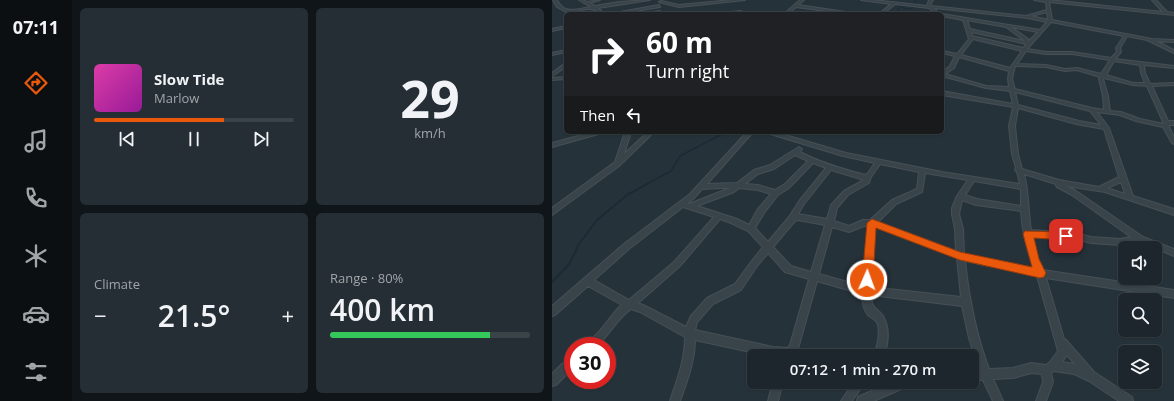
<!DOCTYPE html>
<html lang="en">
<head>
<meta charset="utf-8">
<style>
  body { margin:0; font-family:"Open Sans",sans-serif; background:#252e34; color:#f1f3f6; height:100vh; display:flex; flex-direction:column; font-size:15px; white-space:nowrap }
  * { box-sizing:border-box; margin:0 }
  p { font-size:13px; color:#a0a5a9 }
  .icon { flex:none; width:22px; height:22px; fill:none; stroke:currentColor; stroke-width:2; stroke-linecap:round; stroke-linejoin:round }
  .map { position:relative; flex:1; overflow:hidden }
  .side { display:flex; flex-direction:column; gap:8px; padding:8px; background:#0f1518; width:480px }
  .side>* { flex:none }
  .banner { position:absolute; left:12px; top:12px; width:380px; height:122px; border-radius:6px; box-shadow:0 1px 3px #0004,0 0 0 1px #3a4348; background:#202124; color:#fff; overflow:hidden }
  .tools { position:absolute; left:566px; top:241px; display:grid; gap:8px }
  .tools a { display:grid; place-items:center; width:44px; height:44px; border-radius:6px; background:#1c262c; box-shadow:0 1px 3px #0004,0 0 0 1px #3a4348; font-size:20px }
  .speed { position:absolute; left:12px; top:337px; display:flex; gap:8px; font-size:20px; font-weight:700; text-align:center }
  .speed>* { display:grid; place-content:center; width:52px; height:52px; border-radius:50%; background:#1c262c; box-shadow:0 1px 3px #0004,0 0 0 1px #3a4348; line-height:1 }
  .speed .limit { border:6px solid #d22; background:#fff; color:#111 }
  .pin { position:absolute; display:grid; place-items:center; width:34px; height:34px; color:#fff; margin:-17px; border-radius:8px; box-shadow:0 2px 6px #0006 }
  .me { position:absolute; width:44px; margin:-22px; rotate:2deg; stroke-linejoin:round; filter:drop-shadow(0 0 3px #0008) }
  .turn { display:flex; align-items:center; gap:14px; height:84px; padding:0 16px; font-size:18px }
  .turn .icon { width:52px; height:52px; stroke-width:2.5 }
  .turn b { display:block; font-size:28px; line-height:34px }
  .then { display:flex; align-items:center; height:38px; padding:0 16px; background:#0003; gap:8px; font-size:15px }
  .big { font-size:30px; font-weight:600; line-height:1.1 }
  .side .widget { flex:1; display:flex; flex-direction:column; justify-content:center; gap:6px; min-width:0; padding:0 14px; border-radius:6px; background:#252e34 }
  .side .dial { align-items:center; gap:0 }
  .dial b { font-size:52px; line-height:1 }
  .song { display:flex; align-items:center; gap:12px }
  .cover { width:48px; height:48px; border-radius:6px; background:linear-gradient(135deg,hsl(320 70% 55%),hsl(300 70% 35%)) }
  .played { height:4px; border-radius:2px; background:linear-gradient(90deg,#ea580c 65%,#3a4348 65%) }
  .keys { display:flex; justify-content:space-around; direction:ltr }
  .heat { display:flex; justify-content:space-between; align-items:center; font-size:22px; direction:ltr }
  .charge { height:6px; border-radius:3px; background:linear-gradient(90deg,#34c759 80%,#3a4348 0) }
  .side .tiles { flex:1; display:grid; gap:8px; grid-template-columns:repeat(2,1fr) }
  .trip { position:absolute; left:195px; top:349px; width:232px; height:40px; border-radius:6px; background:#1c262c; box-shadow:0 1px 3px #0004,0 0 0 1px #3a4348; font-weight:600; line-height:40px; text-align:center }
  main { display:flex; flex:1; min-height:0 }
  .tab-bar { display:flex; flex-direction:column; width:72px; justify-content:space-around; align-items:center; background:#0b0f12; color:#a0a5a9 }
  .tab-bar .icon { width:28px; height:28px }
  .tab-bar .on { color:#ea580c }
  .tab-bar b { font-size:18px; color:#f1f3f6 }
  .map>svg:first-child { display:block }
</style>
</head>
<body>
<main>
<nav class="tab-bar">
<b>07:11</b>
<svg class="icon on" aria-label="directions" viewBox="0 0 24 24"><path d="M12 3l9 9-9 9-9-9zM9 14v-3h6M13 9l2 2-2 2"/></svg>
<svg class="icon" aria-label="music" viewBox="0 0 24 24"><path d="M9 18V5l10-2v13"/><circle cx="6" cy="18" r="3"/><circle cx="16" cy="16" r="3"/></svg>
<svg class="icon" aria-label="phone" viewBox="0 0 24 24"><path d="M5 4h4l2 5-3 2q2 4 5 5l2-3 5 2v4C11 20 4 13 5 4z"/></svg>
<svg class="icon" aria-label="climate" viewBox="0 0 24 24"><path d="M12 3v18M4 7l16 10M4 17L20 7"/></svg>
<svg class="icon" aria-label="car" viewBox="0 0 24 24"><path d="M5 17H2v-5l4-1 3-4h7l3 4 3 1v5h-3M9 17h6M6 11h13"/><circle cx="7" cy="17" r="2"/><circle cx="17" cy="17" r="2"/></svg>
<svg class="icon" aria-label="filters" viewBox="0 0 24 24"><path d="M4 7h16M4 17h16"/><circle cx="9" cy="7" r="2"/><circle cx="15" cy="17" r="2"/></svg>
</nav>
<section class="side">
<div class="tiles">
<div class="widget">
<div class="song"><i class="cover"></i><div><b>Slow Tide</b><p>Marlow</p></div></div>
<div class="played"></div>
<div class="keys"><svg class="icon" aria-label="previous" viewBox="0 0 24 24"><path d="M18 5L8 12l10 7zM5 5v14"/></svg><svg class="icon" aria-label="pause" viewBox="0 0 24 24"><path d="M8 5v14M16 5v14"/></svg><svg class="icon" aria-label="next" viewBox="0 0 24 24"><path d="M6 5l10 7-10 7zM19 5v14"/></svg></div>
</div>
<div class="widget dial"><b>29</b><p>km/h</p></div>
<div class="widget"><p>Climate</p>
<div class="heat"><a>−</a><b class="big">21.5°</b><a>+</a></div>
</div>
<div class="widget"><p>Range · 80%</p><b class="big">400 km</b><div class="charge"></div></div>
</div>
</section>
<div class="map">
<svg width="622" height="401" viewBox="0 0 622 401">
  <rect width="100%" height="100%" fill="#26323a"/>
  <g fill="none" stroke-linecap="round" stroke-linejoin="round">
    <!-- stream-far3 -->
    <path stroke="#1a2b36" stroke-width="1" d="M344 14 348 6 355 9 361 8 364 0"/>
    <!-- stream-far2 -->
    <path stroke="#1a2b36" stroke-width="1.5" d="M93 185 119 171 128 156 174 132"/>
    <!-- stream-far1 -->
    <path stroke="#1a2b36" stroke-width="2" d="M1 281 18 263 27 244 45 220 75 195 95 184"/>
    <!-- stream -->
    <path stroke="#1a2b36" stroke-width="2.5" d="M0 282 2 280"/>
    <!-- street casing -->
    <g stroke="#464f56" stroke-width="2">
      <path id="street" d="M1 0H5C12 15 25 9 39 7L27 0H31L35 2 48 0 38 3 43 6 67 2 98 0 46 8 52 14H48C42 5 30 11 20 12L21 13 19 14 14 13V12L5 7Z
        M180 0H193L127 7 107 2 109 1 127 5Z
        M248 0H252L246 5 307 14H297L244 7 236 14H232Z
        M309 0H321L375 6 377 0H381L378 5 379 6 474 16 495 10 494 2 482 0H497L611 12 600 0H604L615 12 622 13V15L497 2 500 20 600 39 622 40V42L604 41 622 50V53L595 40 575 36 568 48 569 52 563 59 622 66V68L592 65 593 73 598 84 622 83V85L600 86 616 121H622V125H617V127L622 137V144L620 143 611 127 584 121 568 115 545 112 557 128 581 196 622 209V215L553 192 514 186 524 191 591 237 622 249V256L588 242 568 245 539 243 524 239 481 236 486 259 491 270 622 290V298L494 278 512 339 514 340 542 372 580 397 581 401H567L537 381 522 374 502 371 499 373 501 382 494 401H484L491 382 490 374 479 373 461 378 441 379 451 401H441L431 380H420V370H427L417 338 410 306 319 295C320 311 324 306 331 316 338 328 336 344 332 356H322C325 347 330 330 324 321 322 319 318 317 316 315 311 309 310 301 310 294L265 281 244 356H217L143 340C143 361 135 381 128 401H118C125 380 133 360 133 337L88 312 79 309C65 319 57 335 45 346H33L35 343 46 333 66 308 70 305 36 286 3 315 0 316V306L72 244 138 194 195 132H201L155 184 185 183 202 170 218 165 247 147 250 149 248 152C269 163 290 169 313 175L316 173 323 163 291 156 215 133 214 132H223L294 153 390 172 468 184 465 172 463 170 464 168 460 154 457 126 461 107 390 95V91L461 104 458 91 434 88 390 76V72L398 66 403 56 390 53V51L405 54 417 39 411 20 390 16V14L488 30 495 22 476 18 382 8 384 10 381 14H377L380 10 377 8 343 4 331 14H327L339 4ZM495 12 496 20 479 16ZM415 20 454 27 473 41 418 29ZM499 22 572 36 564 48 565 52 559 58 520 52H494L475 49ZM459 27 486 32 477 41H475L477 40 476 39ZM419 32 475 44 471 48 420 36ZM421 39 470 51 458 68 409 55ZM474 51 494 54H520L558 60 549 74 525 68 513 69 494 65 465 64ZM407 57 457 71 456 79 457 87 434 86 393 74 402 68ZM562 61 588 65 589 73 593 83H581L554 75ZM463 66 494 67 513 71 525 70 548 77 547 79 551 96 552 110 540 108 463 89 460 79ZM552 78 581 85 595 86 612 124 588 119 569 112 558 111 556 96 551 79ZM463 92 538 111 549 125 527 121 466 105ZM466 108 524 124 552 129 567 177 547 187 507 180 470 169 466 154 463 126ZM243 155 256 161 233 184 223 190 206 185 193 184 206 174 222 169ZM261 163 274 168 248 200 237 217 216 242 203 228 212 213 226 195 237 188ZM328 164 367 172 365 189 340 200 318 220H311L297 226 282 221 285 208 296 195 317 183 319 177ZM279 170 312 180 292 191 279 205 275 219 246 214 252 204ZM373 173 416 180 405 196 400 208V214L403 229 404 251 326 222 344 204 370 192ZM472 174 504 184V185L505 187 520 195 579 237 568 239 539 237 524 233 479 230C476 211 477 192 472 174ZM422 181 469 189V206L425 199 413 195ZM569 182 573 194 555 188ZM169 188H178L137 204 136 203 142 198 150 189ZM187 188 206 190 219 194 206 209 197 225 185 219 145 206 182 192ZM410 200 424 205 469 211C470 230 475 251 482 268L412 254 411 229 407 214ZM131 207 162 217 122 262 77 300 42 280 78 248ZM168 219 179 223 196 231 211 247 199 262 183 284 155 298 139 316 134 327 93 306 86 303 128 266ZM246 220 273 225 259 272 239 266 221 247 243 221ZM312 226H316L310 286 267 274 280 227 297 232ZM323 227 405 258 409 297 318 287ZM216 253 233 272 257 279 238 345 236 348 221 347 143 330 145 322 161 304 189 290 205 266ZM413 261 485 276 506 351 498 362 494 365 479 363 461 368 437 369C424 334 417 298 413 261ZM515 355 523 364 510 362Z
        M107 5 108 7 65 14H57Z
        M108 11 109 13 91 14 93 13Z
        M189 11 190 13 168 14 170 13Z
        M14 26V28L0 31V29Z
        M14 50V52L0 55V53Z
        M12 64H14V67L0 76V73Z
        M14 77V79L0 80V78Z
        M41 132H51L50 133 0 147V143Z
        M73 132H79L72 154 96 132H102L67 166 0 215V208L63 162Z
        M21 356V368L4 385 0 386V374L17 357Z
        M221 382H231L226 401H216Z
        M302 382H313L300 401H289Z
        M340 382H357L356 386 322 401H305L306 397Z"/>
    </g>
    <!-- street -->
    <use href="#street" fill="#39444a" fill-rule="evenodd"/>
  </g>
  <!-- route -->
  <path fill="#ea580c" stroke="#983908" d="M320 219 408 252 480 267 471 234 473 231 514 232 518 236 514 240 482 238 487 259 494 273 492 277 488 278 408 260 324 228 321 280 319 283 315 285 311 283 310 280 315 223Z"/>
</svg>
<div class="tools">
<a><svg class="icon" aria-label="sound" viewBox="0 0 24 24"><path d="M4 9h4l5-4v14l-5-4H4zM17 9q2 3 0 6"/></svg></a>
<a><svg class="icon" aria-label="search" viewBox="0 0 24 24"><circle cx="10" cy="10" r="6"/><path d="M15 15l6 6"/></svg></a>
<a><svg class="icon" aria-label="layers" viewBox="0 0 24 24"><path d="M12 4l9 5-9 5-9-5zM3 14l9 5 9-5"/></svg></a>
</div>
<div class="speed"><div class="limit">30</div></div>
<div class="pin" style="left:514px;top:236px;background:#d93025"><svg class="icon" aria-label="arrive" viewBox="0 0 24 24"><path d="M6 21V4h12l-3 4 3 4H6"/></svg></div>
<svg class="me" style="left:315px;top:280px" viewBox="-20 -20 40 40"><circle r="17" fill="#ea580c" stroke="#fff" stroke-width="3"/><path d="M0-11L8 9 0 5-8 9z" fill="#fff"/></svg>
<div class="trip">07:12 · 1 min · 270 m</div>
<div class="banner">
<div class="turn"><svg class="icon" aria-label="right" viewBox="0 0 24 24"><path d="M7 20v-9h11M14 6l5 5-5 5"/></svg><div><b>60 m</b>Turn right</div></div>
<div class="then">Then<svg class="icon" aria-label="left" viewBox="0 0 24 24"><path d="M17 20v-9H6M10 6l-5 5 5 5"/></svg></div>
</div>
</div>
</main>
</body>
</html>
